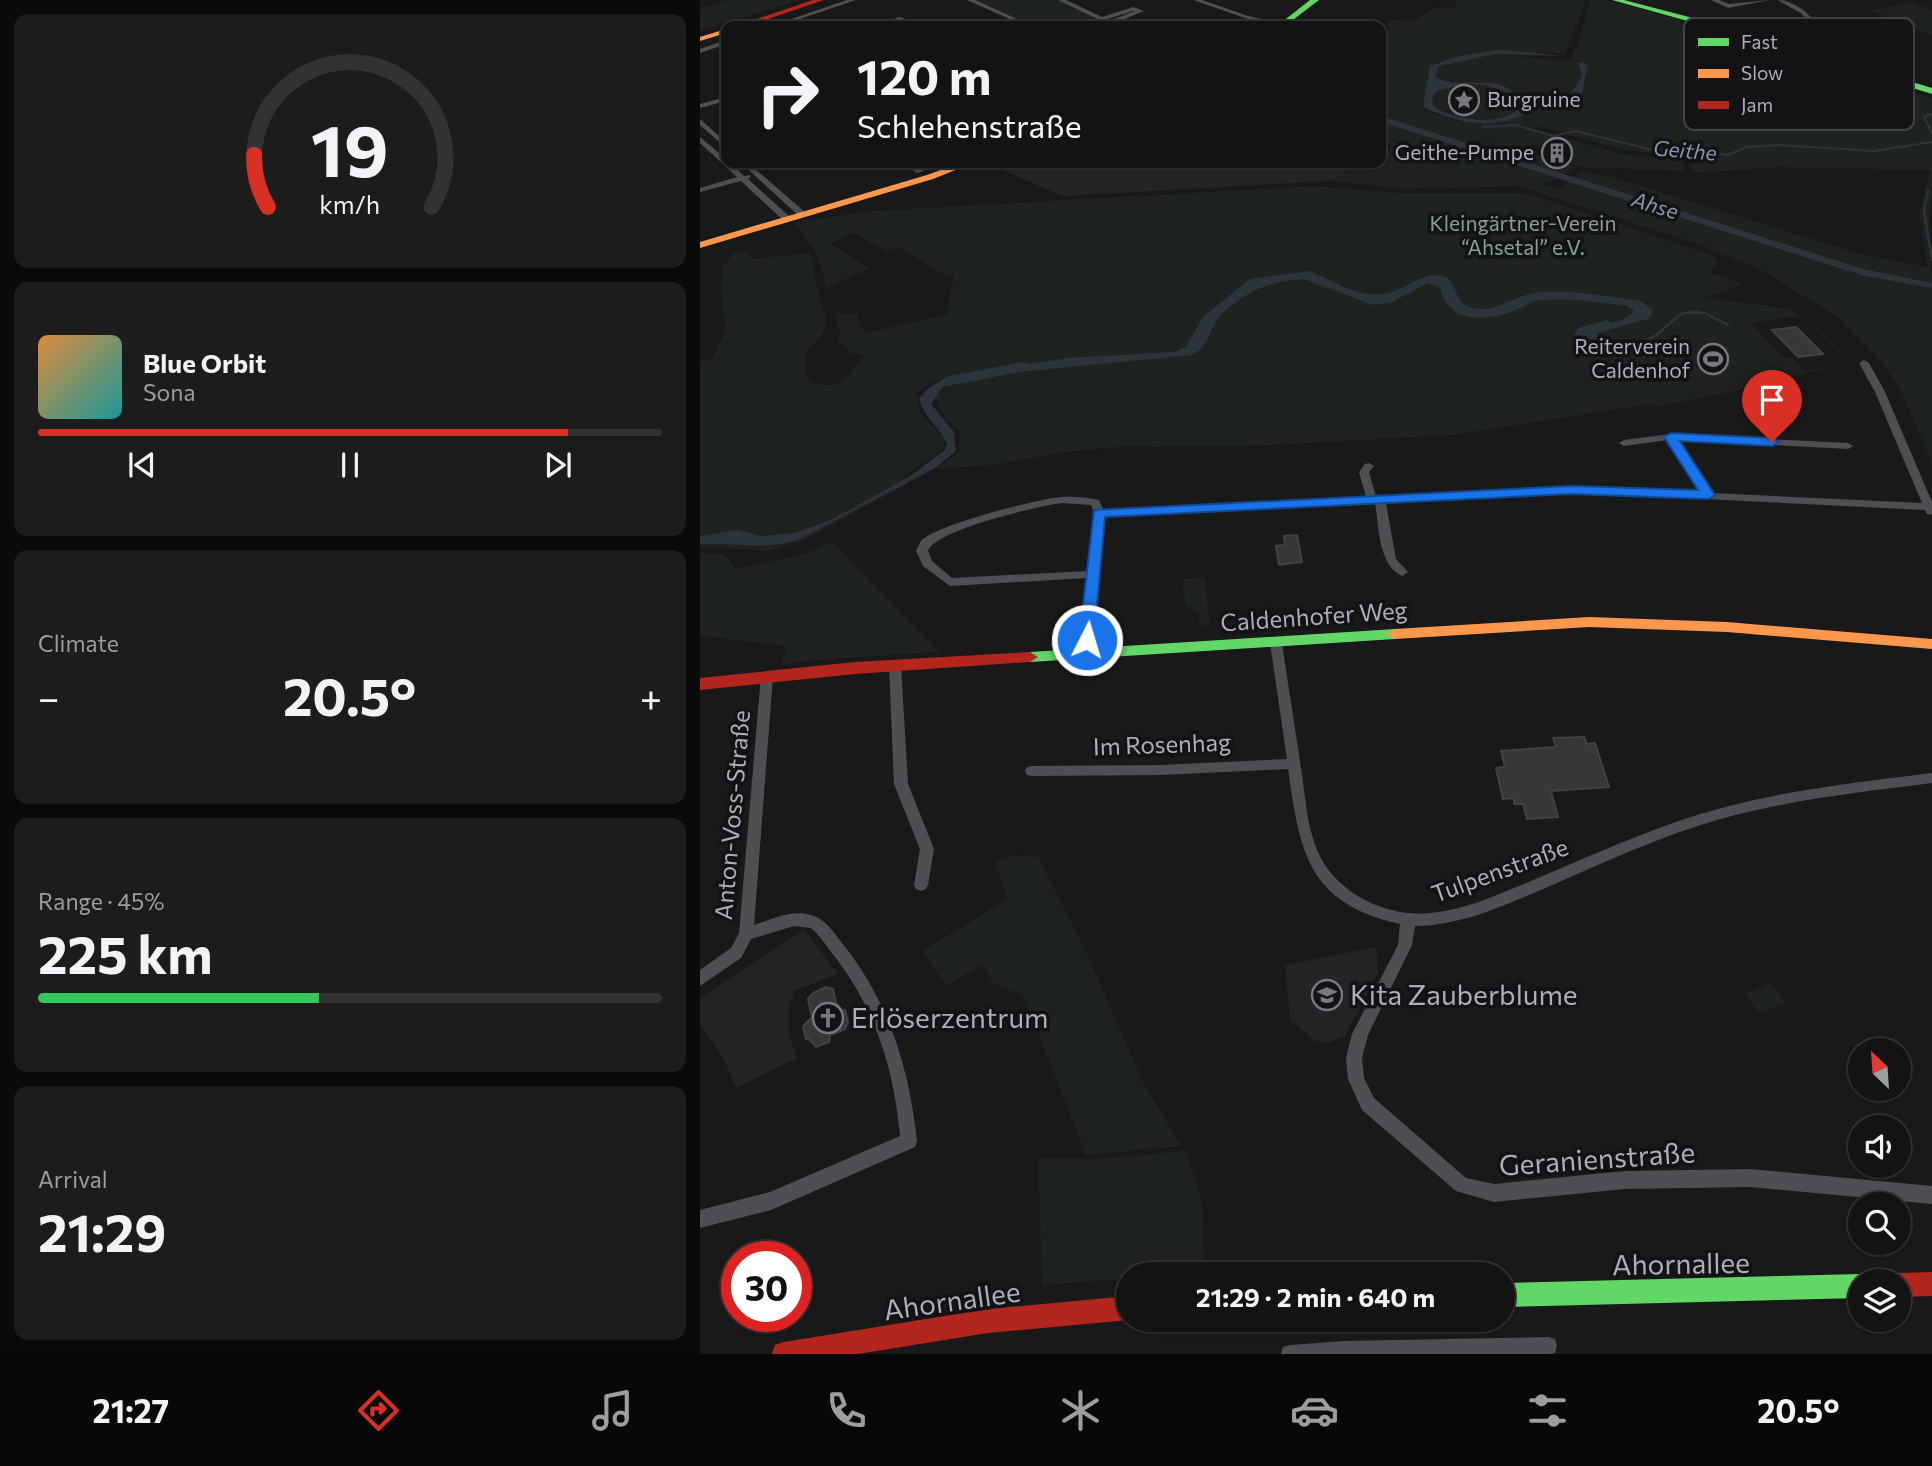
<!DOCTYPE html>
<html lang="en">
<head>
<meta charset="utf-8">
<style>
  body { margin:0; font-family:Commissioner,sans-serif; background:#1c1c1c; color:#f1f3f6; height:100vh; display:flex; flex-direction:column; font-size:26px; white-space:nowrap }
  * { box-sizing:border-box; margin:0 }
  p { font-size:23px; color:#9d9ea0 }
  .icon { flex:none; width:38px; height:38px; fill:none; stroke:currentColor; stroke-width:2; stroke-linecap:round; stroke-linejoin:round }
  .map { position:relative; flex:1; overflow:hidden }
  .side { display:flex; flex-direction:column; gap:14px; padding:14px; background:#0a0a0a; width:700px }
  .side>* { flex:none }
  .banner { position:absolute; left:21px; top:21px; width:665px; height:147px; border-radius:14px; box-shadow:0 2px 5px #0004,0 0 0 2px #323233; background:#131313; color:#f1f3f6; overflow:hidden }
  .needle { width:46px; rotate:335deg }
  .controls { position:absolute; left:1148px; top:1038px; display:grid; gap:14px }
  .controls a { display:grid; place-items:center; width:63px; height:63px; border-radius:50%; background:#131313; box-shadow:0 2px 5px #0004,0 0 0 2px #323233; font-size:35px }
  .speed { position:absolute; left:21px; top:1241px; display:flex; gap:14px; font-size:35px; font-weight:700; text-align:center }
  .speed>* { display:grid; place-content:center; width:91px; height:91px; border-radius:50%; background:#131313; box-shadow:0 2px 5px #0004,0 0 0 2px #323233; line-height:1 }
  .speed .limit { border:10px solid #d22; background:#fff; color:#111 }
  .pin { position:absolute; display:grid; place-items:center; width:60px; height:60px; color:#fff; margin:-72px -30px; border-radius:50% 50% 50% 0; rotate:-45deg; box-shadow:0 0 7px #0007 }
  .pin .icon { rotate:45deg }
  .me { position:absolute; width:77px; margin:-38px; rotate:5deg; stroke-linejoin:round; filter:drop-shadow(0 0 5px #0008) }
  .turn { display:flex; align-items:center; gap:24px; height:147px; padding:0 21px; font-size:32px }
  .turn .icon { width:91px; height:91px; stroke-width:2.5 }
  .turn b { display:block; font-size:49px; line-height:60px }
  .big { font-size:52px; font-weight:700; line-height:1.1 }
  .side .tile { flex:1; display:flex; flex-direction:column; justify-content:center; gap:10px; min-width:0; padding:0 24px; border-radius:14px; background:#1c1c1c }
  .side .dial { align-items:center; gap:0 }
  .dial svg { height:182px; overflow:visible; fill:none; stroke:#323233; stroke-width:7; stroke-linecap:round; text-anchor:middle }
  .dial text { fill:#f1f3f6; stroke:none }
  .song { display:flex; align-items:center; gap:21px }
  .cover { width:84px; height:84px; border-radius:10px; background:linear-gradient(135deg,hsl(30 70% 55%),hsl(180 70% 35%)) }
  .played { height:7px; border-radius:4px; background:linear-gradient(90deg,#d93025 85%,#323233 85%) }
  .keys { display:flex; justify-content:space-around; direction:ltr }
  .heat { display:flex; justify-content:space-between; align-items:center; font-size:38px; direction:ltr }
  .charge { height:10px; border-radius:5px; background:linear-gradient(90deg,#34c759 45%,#323233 0) }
  .trip { position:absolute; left:416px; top:1262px; width:399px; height:70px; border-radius:35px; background:#131313; box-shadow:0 2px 5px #0004,0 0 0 2px #323233; font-weight:700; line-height:70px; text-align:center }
  .dock { display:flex; height:112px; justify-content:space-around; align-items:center; background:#080808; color:#9d9ea0 }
  .dock .icon { width:49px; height:49px }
  .dock .active { color:#d93025 }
  .dock b { font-size:32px; color:#f1f3f6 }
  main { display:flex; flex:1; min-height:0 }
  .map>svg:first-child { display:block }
</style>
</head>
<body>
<main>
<section class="side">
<div class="tile dial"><svg viewBox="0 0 100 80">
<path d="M14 69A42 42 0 1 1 86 69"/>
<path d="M14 69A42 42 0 0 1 8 46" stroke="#d93025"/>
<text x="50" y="56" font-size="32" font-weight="700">19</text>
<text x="50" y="72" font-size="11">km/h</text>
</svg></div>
<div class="tile">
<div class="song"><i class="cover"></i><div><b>Blue Orbit</b><p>Sona</p></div></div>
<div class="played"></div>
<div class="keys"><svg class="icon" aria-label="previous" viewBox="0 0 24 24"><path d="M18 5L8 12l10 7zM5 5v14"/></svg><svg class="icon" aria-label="pause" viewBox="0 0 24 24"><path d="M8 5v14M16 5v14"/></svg><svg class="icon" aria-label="next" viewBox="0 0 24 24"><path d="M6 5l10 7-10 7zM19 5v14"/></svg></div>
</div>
<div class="tile"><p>Climate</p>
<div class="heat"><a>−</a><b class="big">20.5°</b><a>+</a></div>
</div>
<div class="tile"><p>Range · 45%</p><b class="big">225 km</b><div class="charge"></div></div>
<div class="tile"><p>Arrival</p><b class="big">21:29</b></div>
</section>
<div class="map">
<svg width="1232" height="1354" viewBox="0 0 1232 1354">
  <rect width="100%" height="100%" fill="#191919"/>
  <!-- built -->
  <path fill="#242326" d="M286 163H663L630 181 362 196Z
    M104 929 138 974 94 991 89 1009V1034L97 1058 36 1088 23 1057 0 1024V998Z
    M676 947 678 972 645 1036 627 1043 616 1041 590 1021 585 965Z"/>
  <!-- green -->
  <path fill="#1e231f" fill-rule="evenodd" d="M27 0H100L0 31V9Z
    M272 0H359L416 26H329Z
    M755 0H886L865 54C815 50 779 50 730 66L724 110 757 121 797 122 814 119 835 109 864 106 886 82 887 66 878 64 882 75C876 89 869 102 853 105 833 109 833 101 818 94 808 88 793 85 781 82 767 78 745 87 735 74L739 66 747 63 796 54 869 61 879 42 890 0H906L1074 45 1232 98V191L1229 217 1232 283 1164 269 873 178 881 172 909 176 1157 253 1228 267 1219 214 1230 172 1228 170 1080 167 995 173 988 163 996 162 991 158 919 149 842 127 831 128 922 154 981 161 985 171 878 167 860 157 864 152 834 144 822 150 763 132 875 167 865 175 681 118V37L690 28 684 25 691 19 714 21 735 7 756 9Z
    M1212 2 1232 10V36L1170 10Z
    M766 84C784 84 812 88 817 109 803 127 748 120 733 105L732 99 737 91Z
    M681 122 859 179 843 184 859 189 869 181 1164 276 1232 288V463L1202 393 1182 362 1137 317 1065 272 1001 245 818 186 704 189 631 181 664 163H681V153L693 146 681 141Z
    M615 186 698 193H826L1012 255 1018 263 1010 272 1043 284 1008 297 994 296 1092 309 1127 337 1151 361 1035 391 955 407 952 404 752 435 552 446 416 447 364 452 300 464 237 469 257 453 261 432 246 420 235 397 247 387 278 379 275 371C253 374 234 380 216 392L221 414 244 439 245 448 203 477 208 484 100 542 68 551 0 547V361L12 359 26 329 21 295 22 268 33 254 47 251 52 259 109 253 112 256C115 273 116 289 122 305 124 311 127 316 126 321 121 352 98 338 108 380 140 395 146 376 165 356L151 353 138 340 140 334 135 314 156 313 162 330 170 332 247 314 254 275 247 276 198 247 186 251 154 233 130 243 170 269 125 288C124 260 110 244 94 222L171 211ZM1101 316 1150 361 1104 371 1092 357 1084 358 1051 323Z
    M132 542 240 652 113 660 82 665 86 646 0 636V553L24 554 36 569 103 554Z
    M505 577 510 624 500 626 499 612H493L492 607H485L483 579Z
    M314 855 338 857 382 943 444 1084 481 1146 386 1155 324 996 294 984 282 965 246 986 222 951 308 899 294 862Z
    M1071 983 1086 1003 1059 1013 1045 994Z
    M486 1151 501 1197 505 1271 429 1274V1278L342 1285 338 1158 397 1159Z"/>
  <!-- water -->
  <path fill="#2d333a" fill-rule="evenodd" d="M797 50 832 52 860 56 796 54 739 66 735 76C749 87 776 80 794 83 813 87 817 98 831 104 855 114 873 94 882 75L878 63 882 62 888 66 882 93C867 106 856 106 838 109 829 111 821 117 813 119 783 128 751 121 723 107L730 66 759 56ZM766 84C784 84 813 88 817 109 803 127 748 120 733 105L732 99 737 91Z
    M681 116 1164 269 1232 283V288L1164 276 681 122Z
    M610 271C635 282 665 302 692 292 707 287 720 275 737 275 760 276 751 304 773 308 797 313 812 297 834 293 861 288 912 297 941 301L953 311 948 319 897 333 901 343 922 350 954 335 980 313 994 310 1004 312 1031 325 1027 326 1004 314H983L957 336 924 355 906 354 886 345 880 332C896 324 924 324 934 311L928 306C900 303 869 297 841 300 830 301 821 309 811 312 782 322 748 322 740 288L728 283 690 303 673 305 604 279C576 281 554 287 533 305 527 309 520 314 517 320 508 334 508 347 492 355L298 374 295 369 369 358 475 352 486 347 503 317 550 279Z
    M276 373 277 378 243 387 231 404 254 432 256 451 237 467 98 540C60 551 38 542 0 544V536L38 530 61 536 95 533 133 519 207 478 245 450 247 443C238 426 224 417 219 399 232 379 254 377 276 373Z"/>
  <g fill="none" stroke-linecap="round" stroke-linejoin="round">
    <!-- stream-far1 -->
    <path stroke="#2d333a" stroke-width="2" d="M1232 114 1224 117 1232 133
      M783 127 816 125 853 136 875 131 953 150 1007 151 1027 155 1047 147 1078 145 1174 151 1232 142"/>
    <!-- stream -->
    <path stroke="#2d333a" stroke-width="2.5" d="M1228 191 1224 211 1232 260"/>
    <!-- river -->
    <path fill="#2d333a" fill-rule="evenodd" d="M907 320 915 325 912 328 889 336 896 344 919 349 921 352 919 355C901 359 884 350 873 337L878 328Z
      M323 362 329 364 331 367 329 370 248 386 240 381 248 376Z"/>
  </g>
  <!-- building -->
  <path fill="#373739" stroke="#424245" stroke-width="2" d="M1096 327 1123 354 1098 357 1072 330Z
    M597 535 602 562 579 565 576 546 585 545 584 536Z
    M884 737 887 744 895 743 909 787 851 791 858 817 827 819 823 804H814V798L803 799 796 768 805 767 801 751 856 747 853 738Z
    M126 987 133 989 136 1003 143 1011 145 1010 148 1022 145 1029 130 1035 129 1042 116 1047 108 1038 106 1039 103 1026 112 1017 108 999 113 993Z"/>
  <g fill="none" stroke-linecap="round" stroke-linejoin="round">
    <!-- street -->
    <path fill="#4e4f52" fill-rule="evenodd" d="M147 0H156L79 26H71Z
      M267 0H275L332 26H325Z
      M358 0H366L402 17 433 7 444 11 410 25ZM433 11H435L409 21 407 19Z
      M493 0H502L548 16 587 25 582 26 545 18Z
      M1011 0H1019L1029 4 1070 0 1028 8Z
      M1078 0C1085 0 1089 2 1095 5 1113 14 1116 24 1117 43L1105 52 1100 51 1111 42C1109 9 1102 16 1078 0Z
      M199 17 224 25 225 26C216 26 209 21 200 21 192 21 184 26 175 26Z
      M26 40V44L0 53V49Z
      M26 97V101L0 108V104Z
      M0 119 26 142V148L0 125Z
      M0 137 26 159V163H30L44 176 50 175 51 177 48 179 90 217V221H84L41 181 0 192V188L37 177 0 143Z
      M41 163H48L106 213V217H100Z
      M202 163H211L224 171 217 173Z
      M1164 360 1169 363 1185 392 1232 502V515L1227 514 1225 510 885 493 686 503 696 559 708 572 702 576C678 565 679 526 675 503L404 516 392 654 386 658 380 654 387 578 250 586 223 566 216 551C217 549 220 542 221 541 235 525 337 499 361 497 374 496 386 497 399 500L403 509 666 497 659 472 665 464 669 463 674 466 669 472 676 497 885 487 1001 493 968 440 924 446 919 443 924 440 971 434 1148 443 1153 446 1148 449 978 440 1012 493 1222 503 1175 392 1159 363ZM361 503 391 505 394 513 388 571 252 578 232 561 228 551C236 529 336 507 361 503Z
      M576 639 582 643C588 685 595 727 601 768 606 800 607 837 625 865 648 899 691 917 731 913 766 910 799 894 831 881 878 861 925 840 973 823 1057 793 1144 784 1232 773V783C1154 793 1076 801 1001 825 924 849 854 888 778 915 757 921 737 926 715 926L712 945 668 1035 662 1058 664 1078 674 1098 766 1178 794 1184 925 1171 1050 1169 1232 1186V1204L1050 1187 925 1189 794 1202 756 1191 662 1110 648 1079 646 1058 652 1034 698 945 700 924C607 903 600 852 588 769L461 775 332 776 327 775 325 771 327 767 332 766 461 765 587 759 570 643Z
      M195 662 201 666 208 784 234 849 228 885 226 889 221 891 216 889 214 885 220 849 194 784 189 666Z
      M67 672 73 676 54 925C72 919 92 909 111 915 126 919 133 932 142 943 189 1001 209 1068 217 1141L215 1147 71 1210 0 1228V1210L70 1192 200 1136C194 1069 175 1007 132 953 125 944 119 935 111 928L94 926 51 939 41 958 0 986V970L31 948 39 933 61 676Z
      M848 1337 855 1339 857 1346 855 1353 851 1354H581L583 1347 590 1345 645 1341Z"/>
    <!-- fast -->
    <path fill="#63d668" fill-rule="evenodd" d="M610 0H619L585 26H577Z
      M912 0H924L1073 39 1232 88V94L1067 43Z
      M695 629 703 634 695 639 330 662 322 657 330 652Z
      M1160 1274 1170 1281H1160V1298L803 1307V1283Z"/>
    <!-- slow -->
    <path fill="#ff974d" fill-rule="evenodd" d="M26 29V33L0 41V37Z
      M260 163H273L233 179 0 248V242L227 175Z
      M889 617 1027 622 1232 639V649L1027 632 889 627 695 639 687 634 695 629Z"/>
    <!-- jam -->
    <path fill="#b3261e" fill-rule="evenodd" d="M113 0H124L47 26H36Z
      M330 652 338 657 330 662 155 674 0 690V678L155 662Z
      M1232 1272V1296L1199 1297V1281H1189L1191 1277 1199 1273Z
      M429 1296V1320L288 1333 158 1354H72L75 1345 84 1342 288 1309Z"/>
  </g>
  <!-- route -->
  <path fill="#1a73e8" stroke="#114b97" stroke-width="2" d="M971 433 1072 438 1079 442 1072 446 980 441 1015 495 1008 499 871 494 405 517 394 640 387 646 379 640 394 510 871 486 998 490 964 437Z"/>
  <!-- icons -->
  <defs>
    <g id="sight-ring" transform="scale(1.575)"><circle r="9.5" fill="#131315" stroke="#797a81" stroke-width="1.5"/><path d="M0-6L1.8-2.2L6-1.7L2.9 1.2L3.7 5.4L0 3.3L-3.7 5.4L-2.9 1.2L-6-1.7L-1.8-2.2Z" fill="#797a81"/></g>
    <g id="building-ring" transform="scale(1.575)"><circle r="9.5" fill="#131315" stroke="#797a81" stroke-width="1.5"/><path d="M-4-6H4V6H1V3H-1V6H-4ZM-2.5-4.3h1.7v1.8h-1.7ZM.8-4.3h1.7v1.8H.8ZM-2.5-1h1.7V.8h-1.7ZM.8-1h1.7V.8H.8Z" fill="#797a81"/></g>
    <g id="stadium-ring" transform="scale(1.575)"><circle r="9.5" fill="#131315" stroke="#797a81" stroke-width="1.5"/><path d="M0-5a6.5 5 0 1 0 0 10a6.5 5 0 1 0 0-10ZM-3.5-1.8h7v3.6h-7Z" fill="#797a81"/></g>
    <g id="school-ring" transform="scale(1.575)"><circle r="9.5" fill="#131315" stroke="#797a81" stroke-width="1.5"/><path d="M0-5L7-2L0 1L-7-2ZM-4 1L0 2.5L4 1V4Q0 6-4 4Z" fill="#797a81"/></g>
    <g id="church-ring" transform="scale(1.575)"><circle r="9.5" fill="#131315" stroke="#797a81" stroke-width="1.5"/><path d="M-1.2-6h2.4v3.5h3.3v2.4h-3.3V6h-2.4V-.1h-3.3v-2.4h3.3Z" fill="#797a81"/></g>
  </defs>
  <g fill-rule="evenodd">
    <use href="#sight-ring" x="764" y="100"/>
    <use href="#building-ring" x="857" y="153"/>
    <use href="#stadium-ring" x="1013" y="359"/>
    <use href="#school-ring" x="627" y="995"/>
    <use href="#church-ring" x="128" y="1018"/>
  </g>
  <g text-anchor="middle" stroke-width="7" stroke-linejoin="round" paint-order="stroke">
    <!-- far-poi labels -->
    <g font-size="21" fill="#acaeb9" stroke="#131315" text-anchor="end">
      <text x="787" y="107" text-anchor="start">Burgruine</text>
      <text x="834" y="160">Geithe-Pumpe</text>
      <text x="990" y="354">Reiterverein<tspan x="990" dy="24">Caldenhof</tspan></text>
    </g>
    <!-- far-water labels -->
    <g font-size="21" font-style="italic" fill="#8598b1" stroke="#131315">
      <text transform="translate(985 151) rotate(5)" y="7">Geithe</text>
      <text transform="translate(955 206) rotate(17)" y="7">Ahse</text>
    </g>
    <!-- far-park labels -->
    <g font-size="21" fill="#84a289" stroke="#131315">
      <text x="823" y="231">Kleingärtner-Verein<tspan x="823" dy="24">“Ahsetal” e.V.</tspan></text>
    </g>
    <!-- street labels -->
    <g font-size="24" fill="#acaeb9" stroke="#131315">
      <text transform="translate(614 617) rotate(-4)" y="8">Caldenhofer Weg</text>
      <text transform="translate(462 745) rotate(-2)" y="8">Im Rosenhag</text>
      <text transform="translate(33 815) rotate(-85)" y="8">Anton-Voss-Straße</text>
      <text transform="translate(800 871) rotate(-20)" y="8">Tulpenstraße</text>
    </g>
    <!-- near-poi labels -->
    <g font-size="28" fill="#acaeb9" stroke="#131315" text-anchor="start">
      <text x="650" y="1005">Kita Zauberblume</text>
      <text x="151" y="1028">Erlöserzentrum</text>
    </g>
    <!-- near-street labels -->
    <g font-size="28" fill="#acaeb9" stroke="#131315">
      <text transform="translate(897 1159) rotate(-4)" y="10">Geranienstraße</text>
      <text transform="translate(981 1264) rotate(-1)" y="10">Ahornallee</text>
      <text transform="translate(252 1301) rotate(-8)" y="10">Ahornallee</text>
    </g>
  </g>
  <!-- legend -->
  <rect x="984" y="18" width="230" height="112" rx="10" fill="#131315" stroke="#414246" stroke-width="2"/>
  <rect x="998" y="38" width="31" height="8" fill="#63d668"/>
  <rect x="998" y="69" width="31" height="9" fill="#ff974d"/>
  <rect x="998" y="101" width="31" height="8" fill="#b3261e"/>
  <g font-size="19" fill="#acaeb9">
    <text x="1041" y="49">Fast</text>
    <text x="1041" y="80">Slow</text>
    <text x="1041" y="112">Jam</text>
  </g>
</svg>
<div class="controls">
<a><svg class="needle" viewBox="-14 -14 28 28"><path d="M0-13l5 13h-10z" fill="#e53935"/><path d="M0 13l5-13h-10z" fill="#9d9ea0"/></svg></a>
<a><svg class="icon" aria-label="sound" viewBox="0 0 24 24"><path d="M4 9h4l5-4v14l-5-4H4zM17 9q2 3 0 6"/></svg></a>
<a><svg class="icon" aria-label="search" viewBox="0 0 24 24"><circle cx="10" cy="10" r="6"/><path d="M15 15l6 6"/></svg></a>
<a><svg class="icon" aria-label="layers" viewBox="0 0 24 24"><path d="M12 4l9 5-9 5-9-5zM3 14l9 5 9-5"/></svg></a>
</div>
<div class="speed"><div class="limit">30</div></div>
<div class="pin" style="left:1072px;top:442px;background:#d93025"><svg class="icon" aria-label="arrive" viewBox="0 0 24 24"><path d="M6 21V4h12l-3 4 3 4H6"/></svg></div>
<svg class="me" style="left:387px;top:640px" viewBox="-20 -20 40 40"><circle r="17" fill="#1a73e8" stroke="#fff" stroke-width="3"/><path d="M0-11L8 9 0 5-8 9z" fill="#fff"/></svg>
<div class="trip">21:29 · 2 min · 640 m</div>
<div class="banner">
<div class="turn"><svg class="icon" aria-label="right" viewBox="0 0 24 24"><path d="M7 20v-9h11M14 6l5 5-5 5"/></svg><div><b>120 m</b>Schlehenstraße</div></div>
</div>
</div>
</main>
<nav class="dock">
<b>21:27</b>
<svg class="icon active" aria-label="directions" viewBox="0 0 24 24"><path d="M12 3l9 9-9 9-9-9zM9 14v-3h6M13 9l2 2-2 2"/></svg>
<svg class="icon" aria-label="music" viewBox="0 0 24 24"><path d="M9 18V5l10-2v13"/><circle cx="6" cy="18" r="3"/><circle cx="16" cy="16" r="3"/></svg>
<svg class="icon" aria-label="phone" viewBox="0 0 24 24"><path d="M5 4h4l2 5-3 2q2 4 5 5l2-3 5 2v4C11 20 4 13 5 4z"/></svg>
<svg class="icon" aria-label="climate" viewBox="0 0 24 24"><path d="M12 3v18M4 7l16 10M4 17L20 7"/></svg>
<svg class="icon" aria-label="car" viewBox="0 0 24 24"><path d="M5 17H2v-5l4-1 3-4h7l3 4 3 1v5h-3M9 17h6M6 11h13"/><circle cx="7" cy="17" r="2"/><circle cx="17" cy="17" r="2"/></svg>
<svg class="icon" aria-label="filters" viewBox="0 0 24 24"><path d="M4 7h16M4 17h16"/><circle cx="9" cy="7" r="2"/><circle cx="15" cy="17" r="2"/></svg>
<b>20.5°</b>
</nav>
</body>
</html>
